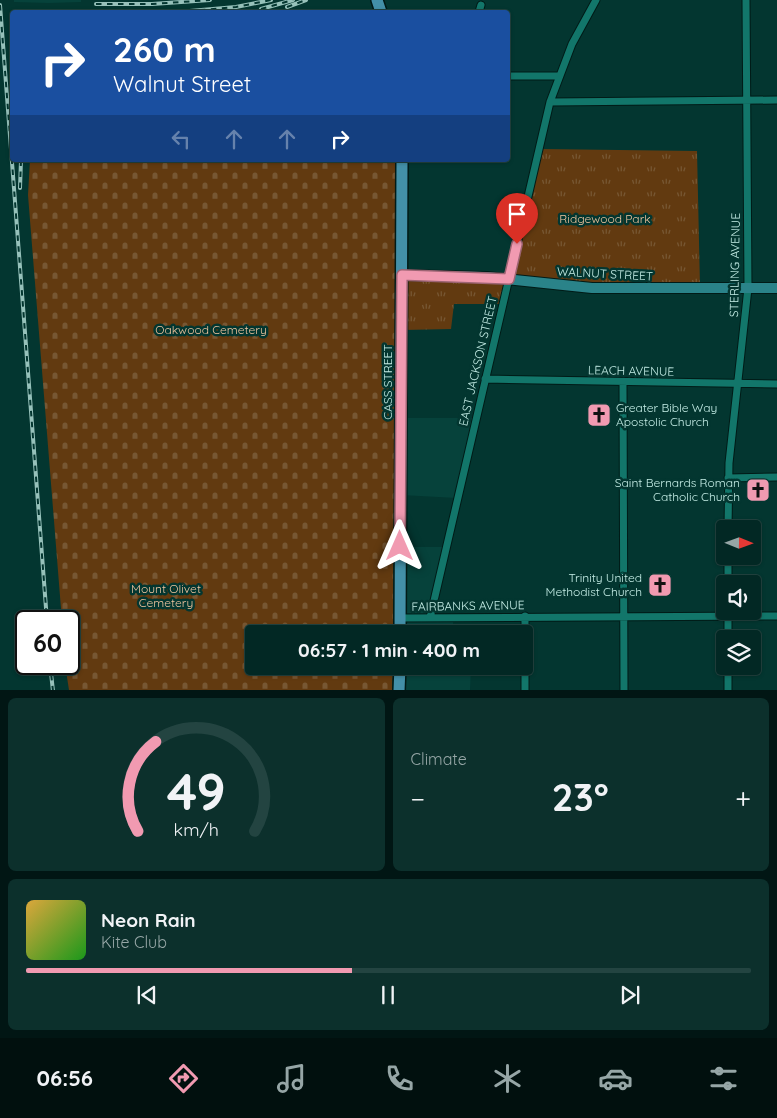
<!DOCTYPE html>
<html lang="en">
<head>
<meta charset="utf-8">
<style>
  body { margin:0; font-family:Quicksand,sans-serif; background:#0c302c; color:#f1f3f6; height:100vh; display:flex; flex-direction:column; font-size:19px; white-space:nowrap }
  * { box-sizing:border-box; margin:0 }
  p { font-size:16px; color:#96a6a6 }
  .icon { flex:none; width:28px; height:28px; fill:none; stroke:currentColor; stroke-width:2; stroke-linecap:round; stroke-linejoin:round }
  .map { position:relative; height:690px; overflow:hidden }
  .sheet { display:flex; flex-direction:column; gap:8px; padding:8px; background:#011614; flex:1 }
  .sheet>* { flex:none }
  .banner { position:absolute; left:10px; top:10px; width:500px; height:152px; border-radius:5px; box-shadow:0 1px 4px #0004,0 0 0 1px #234441; background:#1a4fa0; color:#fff; overflow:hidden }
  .needle { width:32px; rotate:91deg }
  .controls { position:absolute; left:716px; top:520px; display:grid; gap:10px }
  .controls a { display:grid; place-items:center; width:45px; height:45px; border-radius:5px; background:#022824; box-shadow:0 1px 4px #0004,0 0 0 1px #234441; font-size:25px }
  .speed { position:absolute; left:15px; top:610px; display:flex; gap:10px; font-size:25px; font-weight:700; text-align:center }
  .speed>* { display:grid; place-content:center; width:65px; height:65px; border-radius:50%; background:#022824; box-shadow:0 1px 4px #0004,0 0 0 1px #234441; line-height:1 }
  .speed .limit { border:2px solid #111; border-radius:8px; background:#fff; color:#111 }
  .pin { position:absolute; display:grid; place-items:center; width:42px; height:42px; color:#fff; margin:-51px -21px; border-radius:50% 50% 50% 0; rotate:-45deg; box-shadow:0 0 5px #0007 }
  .pin .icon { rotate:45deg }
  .me { position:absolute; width:55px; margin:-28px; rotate:0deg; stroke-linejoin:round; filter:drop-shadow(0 0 4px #0008) }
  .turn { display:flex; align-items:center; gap:18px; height:105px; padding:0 20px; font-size:22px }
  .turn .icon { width:65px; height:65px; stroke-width:2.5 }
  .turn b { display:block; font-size:35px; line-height:42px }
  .lanes { display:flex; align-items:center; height:48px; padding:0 20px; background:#0003; justify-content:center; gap:25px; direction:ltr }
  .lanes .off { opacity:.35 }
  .big { font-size:38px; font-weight:700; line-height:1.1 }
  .sheet .widget { flex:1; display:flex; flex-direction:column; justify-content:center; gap:8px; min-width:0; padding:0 18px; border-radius:8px; background:#0c302c }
  .sheet .dial { align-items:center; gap:0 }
  .dial svg { height:130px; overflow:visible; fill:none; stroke:#234441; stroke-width:7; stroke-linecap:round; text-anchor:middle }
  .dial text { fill:#f1f3f6; stroke:none }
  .song { display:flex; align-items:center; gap:15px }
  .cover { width:60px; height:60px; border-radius:8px; background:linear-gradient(135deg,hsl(40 70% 55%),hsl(120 70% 35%)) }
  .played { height:5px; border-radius:2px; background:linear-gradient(90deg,#f19ab1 45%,#234441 45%) }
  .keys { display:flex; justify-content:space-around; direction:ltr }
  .heat { display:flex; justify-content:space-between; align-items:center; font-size:28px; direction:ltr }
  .sheet .tiles { flex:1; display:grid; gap:8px; grid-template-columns:1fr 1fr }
  .widget:last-child { grid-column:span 2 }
  .trip { position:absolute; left:245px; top:625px; width:288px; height:50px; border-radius:5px; background:#022824; box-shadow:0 1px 4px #0004,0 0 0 1px #234441; font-weight:700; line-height:50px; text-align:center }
  .menu { display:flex; height:80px; justify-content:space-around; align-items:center; background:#01100e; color:#96a6a6 }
  .menu .icon { width:35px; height:35px }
  .menu .on { color:#f19ab1 }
  .menu b { font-size:22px; color:#f1f3f6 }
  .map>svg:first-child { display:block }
</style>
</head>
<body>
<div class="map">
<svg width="777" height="691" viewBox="0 0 777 691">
  <defs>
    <pattern id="cemetery-stones" width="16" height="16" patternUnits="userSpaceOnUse" patternTransform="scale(1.25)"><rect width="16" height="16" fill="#623a10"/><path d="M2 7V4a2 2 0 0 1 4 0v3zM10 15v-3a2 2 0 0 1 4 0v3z" fill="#775733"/></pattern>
    <pattern id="park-tufts" width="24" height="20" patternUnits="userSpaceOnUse" patternTransform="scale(1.25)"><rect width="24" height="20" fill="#623a10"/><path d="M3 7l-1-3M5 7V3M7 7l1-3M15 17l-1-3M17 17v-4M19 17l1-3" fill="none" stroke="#775733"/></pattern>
  </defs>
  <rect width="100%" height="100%" fill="#033630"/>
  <!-- built -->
  <path fill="#06423b" d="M14 0H81V2L49 3 14 2Z
    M402 418H475L457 498 401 495Z
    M401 547H446L429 618H453V634H400Z
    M400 666H471L470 690 400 691Z"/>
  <!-- cemetery -->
  <path fill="url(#cemetery-stones)" d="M30 160H396L393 634H254V666H393L392 690H69L65 664H69V621H62L28 195Z"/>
  <!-- park -->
  <path fill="url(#park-tufts)" d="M540 149 697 151 700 287 593 288 509 279Z
    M403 276 508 280 502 304H454L451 329 403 330Z"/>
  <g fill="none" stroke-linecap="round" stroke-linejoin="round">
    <!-- street casing -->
    <g stroke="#011b17" stroke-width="9">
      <path id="street" d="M479 12 481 5
        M508 76H558
        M550 102 777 100
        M485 379 777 384
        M623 383 624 691
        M728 478 777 477
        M728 529 729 463 748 288 746 0
        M728 556V584
        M400 618 777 616
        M430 618 550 102 572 44 596 0
        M728 639V612
        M525 691V616
        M728 691V666"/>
    </g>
    <!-- secondary casing -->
    <g stroke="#011b17" stroke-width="12">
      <path id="secondary" d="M402 275 487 277 592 288H777"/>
    </g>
    <!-- primary casing -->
    <g stroke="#011b17" stroke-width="14">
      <path id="primary" d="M377 0 381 12
        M400 634 402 160
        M399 691 400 666"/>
    </g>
    <!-- street -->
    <use href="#street" stroke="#12766a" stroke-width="7"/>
    <!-- secondary -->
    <use href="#secondary" stroke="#2a8389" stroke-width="10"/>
    <!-- primary -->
    <use href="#primary" stroke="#4390a8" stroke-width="11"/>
    <!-- rail casing -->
    <g stroke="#96c1ba" stroke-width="4">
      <path id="rail" d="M96 4H152L210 0
        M0 5 47 621
        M287 7 306 0
        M261 9 293 0
        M178 12 236 7 271 0
        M20 188 21 160
        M50 664 53 691"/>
    </g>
    <!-- rail -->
    <use href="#rail" stroke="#033630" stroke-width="2" stroke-dasharray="5.5" stroke-linecap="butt"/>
  </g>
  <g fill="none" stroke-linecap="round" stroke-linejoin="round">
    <!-- route casing -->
    <g stroke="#9d6473" stroke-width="12">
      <path id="route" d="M400 546 402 275 509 279 517 244"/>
    </g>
    <!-- route -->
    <use href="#route" stroke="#f19ab1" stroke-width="9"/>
  </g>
  <!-- icons -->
  <defs>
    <g id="church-square" transform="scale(1.25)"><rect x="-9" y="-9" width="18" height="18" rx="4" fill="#f19ab1" stroke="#033630"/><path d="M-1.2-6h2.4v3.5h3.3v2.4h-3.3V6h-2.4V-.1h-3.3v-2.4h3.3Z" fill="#111"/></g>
  </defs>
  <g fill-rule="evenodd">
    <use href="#church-square" x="599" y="415"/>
    <use href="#church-square" x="758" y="490"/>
    <use href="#church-square" x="660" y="585"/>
  </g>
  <g text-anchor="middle" stroke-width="5" stroke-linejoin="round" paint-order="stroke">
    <!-- park labels -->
    <g font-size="12" fill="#f1c59f" stroke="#033630">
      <text x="605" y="223">Ridgewood Park</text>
      <text x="211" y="334">Oakwood Cemetery</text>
      <text x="166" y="593">Mount Olivet<tspan x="166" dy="14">Cemetery</tspan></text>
    </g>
    <!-- street labels -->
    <g font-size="12" fill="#c5ede6" stroke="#033630">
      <text transform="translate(735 265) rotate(-89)" y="4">STERLING AVENUE</text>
      <text transform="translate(605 274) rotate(3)" y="4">WALNUT STREET</text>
      <text transform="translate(478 361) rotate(-77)" y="4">EAST JACKSON STREET</text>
      <text transform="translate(631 371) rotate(1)" y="4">LEACH AVENUE</text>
      <text transform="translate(388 382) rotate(-90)" y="4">CASS STREET</text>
      <text transform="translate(468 606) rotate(-1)" y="4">FAIRBANKS AVENUE</text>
    </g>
    <!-- poi labels -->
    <g font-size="12" fill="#c5ede6" stroke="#033630" text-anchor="end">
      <text x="616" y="412" text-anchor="start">Greater Bible Way<tspan x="616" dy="14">Apostolic Church</tspan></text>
      <text x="740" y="487">Saint Bernards Roman<tspan x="740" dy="14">Catholic Church</tspan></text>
      <text x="642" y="582">Trinity United<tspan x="642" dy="14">Methodist Church</tspan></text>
    </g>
  </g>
</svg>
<div class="controls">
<a><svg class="needle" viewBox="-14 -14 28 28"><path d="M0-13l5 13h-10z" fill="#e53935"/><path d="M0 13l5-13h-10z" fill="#96a6a6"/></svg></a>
<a><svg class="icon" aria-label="sound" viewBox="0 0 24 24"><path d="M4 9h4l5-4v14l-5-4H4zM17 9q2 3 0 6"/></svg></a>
<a><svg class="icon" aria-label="layers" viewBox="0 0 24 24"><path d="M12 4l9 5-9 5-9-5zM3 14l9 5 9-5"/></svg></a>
</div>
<div class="speed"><div class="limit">60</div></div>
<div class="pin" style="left:517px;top:244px;background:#d93025"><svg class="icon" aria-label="arrive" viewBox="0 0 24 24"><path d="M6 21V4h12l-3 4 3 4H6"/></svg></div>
<svg class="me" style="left:400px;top:546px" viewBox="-20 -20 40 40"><path d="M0-17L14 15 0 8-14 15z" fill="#f19ab1" stroke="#fff" stroke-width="4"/></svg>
<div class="trip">06:57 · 1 min · 400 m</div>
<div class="banner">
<div class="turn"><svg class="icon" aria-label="right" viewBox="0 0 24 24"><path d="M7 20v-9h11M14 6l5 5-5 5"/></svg><div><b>260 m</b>Walnut Street</div></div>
<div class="lanes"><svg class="icon off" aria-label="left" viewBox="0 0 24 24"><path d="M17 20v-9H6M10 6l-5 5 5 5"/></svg><svg class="icon off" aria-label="ahead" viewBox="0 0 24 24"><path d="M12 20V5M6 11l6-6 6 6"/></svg><svg class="icon off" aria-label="ahead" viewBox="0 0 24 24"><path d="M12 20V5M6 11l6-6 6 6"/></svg><svg class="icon" aria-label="right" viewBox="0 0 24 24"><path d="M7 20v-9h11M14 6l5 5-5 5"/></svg></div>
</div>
</div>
<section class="sheet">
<div class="tiles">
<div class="widget dial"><svg viewBox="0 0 100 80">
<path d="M14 69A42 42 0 1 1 86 69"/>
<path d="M14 69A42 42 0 0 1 25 14" stroke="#f19ab1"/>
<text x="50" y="56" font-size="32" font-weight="700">49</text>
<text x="50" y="72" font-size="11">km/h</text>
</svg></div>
<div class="widget"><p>Climate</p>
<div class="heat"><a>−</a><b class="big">23°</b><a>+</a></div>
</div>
<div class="widget">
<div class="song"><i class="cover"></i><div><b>Neon Rain</b><p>Kite Club</p></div></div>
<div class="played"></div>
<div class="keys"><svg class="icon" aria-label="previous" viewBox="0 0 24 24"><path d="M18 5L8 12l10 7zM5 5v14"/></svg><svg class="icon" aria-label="pause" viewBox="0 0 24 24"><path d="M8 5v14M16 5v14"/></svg><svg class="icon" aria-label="next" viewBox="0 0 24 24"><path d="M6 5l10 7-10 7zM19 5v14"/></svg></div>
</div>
</div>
</section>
<nav class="menu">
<b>06:56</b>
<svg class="icon on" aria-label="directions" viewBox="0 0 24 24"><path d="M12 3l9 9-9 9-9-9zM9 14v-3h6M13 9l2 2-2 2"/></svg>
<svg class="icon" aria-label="music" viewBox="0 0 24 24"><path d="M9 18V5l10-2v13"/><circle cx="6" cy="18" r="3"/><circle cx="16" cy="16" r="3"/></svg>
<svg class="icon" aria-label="phone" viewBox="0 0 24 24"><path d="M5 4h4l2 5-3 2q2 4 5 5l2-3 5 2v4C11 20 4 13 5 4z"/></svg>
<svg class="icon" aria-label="climate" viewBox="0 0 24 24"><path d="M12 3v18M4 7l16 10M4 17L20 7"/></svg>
<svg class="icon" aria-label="car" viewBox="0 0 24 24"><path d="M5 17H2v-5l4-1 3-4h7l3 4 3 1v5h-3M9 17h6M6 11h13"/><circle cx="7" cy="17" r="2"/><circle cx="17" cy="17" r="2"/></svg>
<svg class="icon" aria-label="filters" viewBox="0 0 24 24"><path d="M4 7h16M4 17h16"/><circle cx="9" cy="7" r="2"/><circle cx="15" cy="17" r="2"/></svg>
</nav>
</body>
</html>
